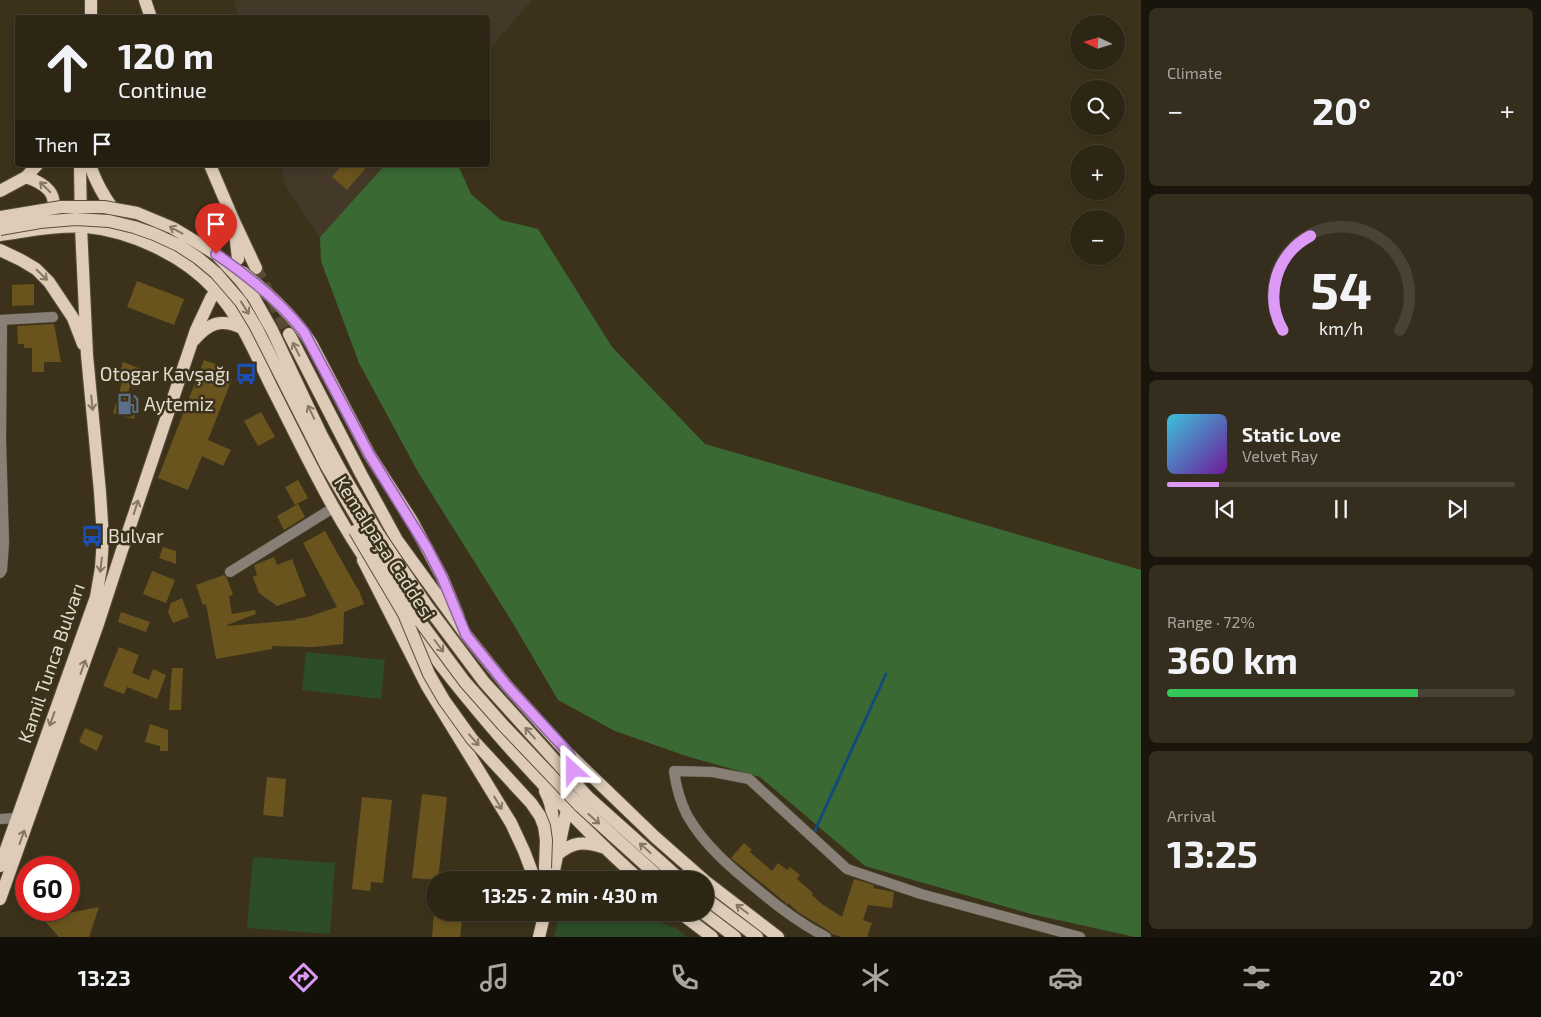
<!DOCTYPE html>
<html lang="en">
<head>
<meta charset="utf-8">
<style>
  body { margin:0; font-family:"Exo 2",sans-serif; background:#352e1e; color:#f1f3f6; height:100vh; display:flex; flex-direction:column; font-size:19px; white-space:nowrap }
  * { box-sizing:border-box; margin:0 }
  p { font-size:16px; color:#a7a5a0 }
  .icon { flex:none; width:28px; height:28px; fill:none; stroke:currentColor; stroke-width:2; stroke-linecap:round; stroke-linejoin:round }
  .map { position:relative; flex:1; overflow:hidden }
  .drawer { display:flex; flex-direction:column; gap:8px; padding:8px; background:#19150c; width:400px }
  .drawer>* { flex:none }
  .top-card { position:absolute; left:15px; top:15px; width:475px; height:152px; border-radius:5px; box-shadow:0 2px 8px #0003,0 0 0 1px #484334; background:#2d2615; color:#f1f3f6; overflow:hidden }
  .needle { width:32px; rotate:274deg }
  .tools { position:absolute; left:1070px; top:15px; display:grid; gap:10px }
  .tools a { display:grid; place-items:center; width:55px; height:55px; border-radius:50%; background:#2d2615; box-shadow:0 2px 8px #0003,0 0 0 1px #484334; font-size:25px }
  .speed { position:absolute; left:15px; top:856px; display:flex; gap:10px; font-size:25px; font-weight:700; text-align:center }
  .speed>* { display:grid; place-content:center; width:65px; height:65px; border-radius:50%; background:#2d2615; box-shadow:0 2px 8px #0003,0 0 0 1px #484334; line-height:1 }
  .speed .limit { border:8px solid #d22; background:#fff; color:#111 }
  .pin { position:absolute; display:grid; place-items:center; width:42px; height:42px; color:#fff; margin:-51px -21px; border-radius:50% 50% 50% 0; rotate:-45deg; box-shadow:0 0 5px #0007 }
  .pin .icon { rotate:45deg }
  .me { position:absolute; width:55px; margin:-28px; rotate:336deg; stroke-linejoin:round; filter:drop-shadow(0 0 4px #0008) }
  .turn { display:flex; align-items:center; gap:18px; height:105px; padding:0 20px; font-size:22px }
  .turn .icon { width:65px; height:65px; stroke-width:2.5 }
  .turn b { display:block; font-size:35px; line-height:42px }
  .then { display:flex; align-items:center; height:48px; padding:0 20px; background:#0003; gap:10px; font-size:19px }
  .big { font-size:38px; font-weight:700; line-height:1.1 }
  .drawer .card { flex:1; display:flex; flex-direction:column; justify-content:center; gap:8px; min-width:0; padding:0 18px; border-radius:8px; background:#352e1e }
  .drawer .dial { align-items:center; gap:0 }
  .dial svg { height:130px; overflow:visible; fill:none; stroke:#484334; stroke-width:7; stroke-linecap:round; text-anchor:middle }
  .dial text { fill:#f1f3f6; stroke:none }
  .song { display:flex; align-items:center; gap:15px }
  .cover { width:60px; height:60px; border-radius:8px; background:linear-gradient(135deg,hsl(190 70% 55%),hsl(280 70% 35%)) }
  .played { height:5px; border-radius:2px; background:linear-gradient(90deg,#dc99f5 15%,#484334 15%) }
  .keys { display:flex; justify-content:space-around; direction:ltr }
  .heat { display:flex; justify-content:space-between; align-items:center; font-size:28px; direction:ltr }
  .charge { height:8px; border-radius:4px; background:linear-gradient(90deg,#34c759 72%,#484334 0) }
  .trip { position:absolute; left:426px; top:871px; width:288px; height:50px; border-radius:25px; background:#2d2615; box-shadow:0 2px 8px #0003,0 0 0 1px #484334; font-weight:700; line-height:50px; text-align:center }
  .tabs { display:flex; height:80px; justify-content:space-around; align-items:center; background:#120f08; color:#a7a5a0 }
  .tabs .icon { width:35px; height:35px }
  .tabs .on { color:#dc99f5 }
  .tabs b { font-size:22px; color:#f1f3f6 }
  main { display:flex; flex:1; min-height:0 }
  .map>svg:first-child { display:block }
</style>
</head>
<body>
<main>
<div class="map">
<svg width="1141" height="937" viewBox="0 0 1141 937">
  <rect width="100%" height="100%" fill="#3c321c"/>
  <!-- industrial -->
  <path fill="#443929" d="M234 0H532L488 51V18L239 17Z
    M280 165H385L320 237 286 186Z"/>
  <!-- green -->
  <path fill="#2c4d28" d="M306 652 385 660 381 699 302 690Z
    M253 857 335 863 330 934 247 928Z
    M560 913H633L676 928 687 937H554Z"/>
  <!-- forest -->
  <path fill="#3a6934" d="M385 165H458L471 194 501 220 538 229 612 347 705 444 1141 570V937H1135L1031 914 865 866 760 777 686 756 615 731 558 700 511 620 418 472 359 363 321 261 320 237Z"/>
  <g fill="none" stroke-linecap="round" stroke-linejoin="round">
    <!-- stream -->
    <path stroke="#104d7a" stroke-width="3" d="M813 835 886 674"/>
  </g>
  <!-- building -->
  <path fill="#6a541e" d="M342 165H368L347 190 332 177Z
    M137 281 184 299 174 325 127 307Z
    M34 284V305L12 306V285Z
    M54 324 61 362H44V372H32V348H24V344H18L17 326Z
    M204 360 221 366 218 373 232 379 208 440 231 450 223 466 202 456 188 490 158 478Z
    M123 362 141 369 136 381 132 380 127 396 139 400 134 419 113 413 124 376 119 375Z
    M261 412 275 437 258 446 244 421Z
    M298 480 308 498 295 505 285 487Z
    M298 504 305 517 284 530 277 516Z
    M325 531 357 588H358L364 604 344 612 343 644 314 647 272 646V649L216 659 206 604 203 605 196 585 224 575 227 578 233 595 229 596 232 614 255 610 256 614 227 625V626L297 620 295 619 308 617 337 607 303 543Z
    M163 547 176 551V564L159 558Z
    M274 557 277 565 292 559 306 596 277 606 259 593 253 577 257 575 254 565Z
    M152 571 175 580 166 603 143 594Z
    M182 598 189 617 173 623 168 612 171 603Z
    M121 612 150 622 146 632 118 622Z
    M119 647 139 655 132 673 149 680 153 669 166 675 157 699 127 687 124 694 103 686Z
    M172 668H183L181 710H169Z
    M150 724 168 730V751H160V746L145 742Z
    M85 728 103 736 97 751 79 742Z
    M267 777 286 779 283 817 263 815Z
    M422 794 447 797 438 880 412 878Z
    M362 797 392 800 383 883 371 882 370 891 352 889Z
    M744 843 752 850 750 852 772 871 778 863 787 870 790 867 800 875 797 879 813 893 812 895 822 904 842 917 854 879 874 885 873 888 894 892 892 908 868 905 863 920 872 923 867 937H842L832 934 829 931 798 912 788 903 787 905 786 903 731 858Z
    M99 907 89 937H59L42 918Z
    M434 912H463L460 937H432Z"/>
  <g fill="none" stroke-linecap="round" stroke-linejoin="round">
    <!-- major-tunnel -->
    <path stroke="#554b37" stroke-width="12" stroke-dasharray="12 6" stroke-linecap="butt" d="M256 268 289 334"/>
    <!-- minor casing -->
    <g stroke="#5a503c" stroke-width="11">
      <path id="minor" d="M0 320 53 317
        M230 572 333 508
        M0 573 2 570 4 543 1 440 2 320
        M0 819 17 818
        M826 937C801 924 778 907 757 889 730 867 704 845 687 815 680 801 676 786 674 771L713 772 749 779 847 869 921 894 1080 937"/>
    </g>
    <!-- major casing -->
    <g stroke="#5a503c" stroke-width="14">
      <path id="major" d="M91 0V18
        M145 0 151 18
        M90 165C98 189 113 211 130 229
        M210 165 233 219 256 268
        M26 177C46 184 59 193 52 217
        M0 191 26 177 37 165
        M235 232 238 259
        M0 235C28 231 58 225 87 227 131 231 184 256 214 289 240 316 255 353 271 386 302 447 331 510 370 566
        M0 250 21 260 36 269 49 282 73 318 83 344
        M289 334 361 474 397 540 466 635 507 686 570 756 573 770 572 785 552 880
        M194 340C209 323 221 318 242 328
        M363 560 427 686 511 823 524 851 535 880
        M442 577 458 616
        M413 627C441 668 473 706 506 744 549 792 591 837 640 880
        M569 754 655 837 704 880
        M545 791C555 810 554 829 551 850
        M558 854C573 842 583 841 602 847
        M0 866 96 597 101 568 103 538 100 492 87 355 81 227 80 165
        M705 881 778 937
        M705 898 757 937
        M0 899 98 624 121 553 196 330 211 298 219 286
        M679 912 712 937
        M702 912 735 937
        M539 937 545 912"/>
    </g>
    <!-- minor -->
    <use href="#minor" stroke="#888077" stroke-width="10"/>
    <!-- major -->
    <use href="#major" stroke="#deccb9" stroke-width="12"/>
    <!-- major-bridge casing -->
    <g stroke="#5a503c" stroke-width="14" stroke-linecap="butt">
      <path id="major-bridge" d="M0 217 61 207H104L137 213 173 228 216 254 241 281 254 298 272 330 321 434 341 471 377 532 427 606 484 682 588 797 681 880
        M0 229 40 222 76 219 109 221 134 227 154 234 178 245 198 258 216 273 241 302 256 327 327 467 410 608 465 682 503 725 580 806 662 880
        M242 272C268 293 293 315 311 343L369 454 412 521 442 577
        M355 531 404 614 429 674 444 700 472 739 531 803 540 816 544 826 546 840 545 868"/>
    </g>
    <!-- major-bridge -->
    <use href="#major-bridge" stroke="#deccb9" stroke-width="12"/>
  </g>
  <!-- one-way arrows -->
  <defs><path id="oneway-shaft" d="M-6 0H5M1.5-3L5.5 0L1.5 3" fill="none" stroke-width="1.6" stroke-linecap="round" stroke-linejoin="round" transform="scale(1.25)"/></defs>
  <g stroke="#857763">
    <use href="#oneway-shaft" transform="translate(45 187) rotate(-135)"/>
    <use href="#oneway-shaft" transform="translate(176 230) rotate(-152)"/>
    <use href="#oneway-shaft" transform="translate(42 275) rotate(44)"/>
    <use href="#oneway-shaft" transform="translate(245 308) rotate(58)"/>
    <use href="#oneway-shaft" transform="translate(296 349) rotate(-117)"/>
    <use href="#oneway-shaft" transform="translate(92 403) rotate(84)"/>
    <use href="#oneway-shaft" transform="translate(311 412) rotate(-116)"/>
    <use href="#oneway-shaft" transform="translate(136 507) rotate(-72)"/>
    <use href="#oneway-shaft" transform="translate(101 565) rotate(97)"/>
    <use href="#oneway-shaft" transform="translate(439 646) rotate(53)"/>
    <use href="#oneway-shaft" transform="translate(83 667) rotate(-70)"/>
    <use href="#oneway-shaft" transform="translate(52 719) rotate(110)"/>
    <use href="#oneway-shaft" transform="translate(530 733) rotate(-132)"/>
    <use href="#oneway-shaft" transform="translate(474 740) rotate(49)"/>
    <use href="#oneway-shaft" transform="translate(498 803) rotate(59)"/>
    <use href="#oneway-shaft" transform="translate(594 819) rotate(42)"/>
    <use href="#oneway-shaft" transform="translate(22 837) rotate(-70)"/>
    <use href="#oneway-shaft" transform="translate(645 848) rotate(-138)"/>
    <use href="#oneway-shaft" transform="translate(742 909) rotate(-143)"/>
  </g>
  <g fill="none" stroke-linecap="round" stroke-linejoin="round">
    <!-- route casing -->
    <g stroke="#8f639f" stroke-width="12">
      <path id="route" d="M216 254C248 276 280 301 304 332L369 454 427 548 442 577 466 635 507 686 566 750 570 756 573 770"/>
    </g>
    <!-- route -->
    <use href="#route" stroke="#dc99f5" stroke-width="9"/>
  </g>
  <!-- icons -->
  <defs>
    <g id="bus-bare" transform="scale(1.725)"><path d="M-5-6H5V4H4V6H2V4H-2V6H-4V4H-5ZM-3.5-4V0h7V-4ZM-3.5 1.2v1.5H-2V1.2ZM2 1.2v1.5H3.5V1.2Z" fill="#1a4fb4" stroke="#3c321c" stroke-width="2.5" paint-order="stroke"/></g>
    <g id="fuel-bare" transform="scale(1.725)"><path d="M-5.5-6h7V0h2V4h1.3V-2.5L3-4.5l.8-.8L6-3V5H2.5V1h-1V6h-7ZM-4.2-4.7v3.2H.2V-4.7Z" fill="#5c6f8a" stroke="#3c321c" stroke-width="2.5" paint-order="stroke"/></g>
  </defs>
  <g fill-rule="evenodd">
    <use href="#bus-bare" x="246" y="374"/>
    <use href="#fuel-bare" x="128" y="404"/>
    <use href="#bus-bare" x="92" y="536"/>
  </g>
  <g text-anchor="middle" stroke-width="5" stroke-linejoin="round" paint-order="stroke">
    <!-- poi labels -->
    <g font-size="19" fill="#e1dbce" stroke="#3c321c" text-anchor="start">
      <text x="230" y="381" text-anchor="end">Otogar Kavşağı</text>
      <text x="144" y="411">Aytemiz</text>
      <text x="108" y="543">Bulvar</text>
    </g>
    <!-- street labels -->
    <g font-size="19" fill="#e1dbce" stroke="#3c321c">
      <text transform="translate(385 548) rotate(57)" y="7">Kemalpaşa Caddesi</text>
      <text transform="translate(51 663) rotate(-71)" y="7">Kamil Tunca Bulvarı</text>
    </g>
  </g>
</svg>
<div class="tools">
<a><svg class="needle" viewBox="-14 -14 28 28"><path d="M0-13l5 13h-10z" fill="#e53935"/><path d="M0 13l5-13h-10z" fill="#a7a5a0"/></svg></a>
<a><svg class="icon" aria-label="search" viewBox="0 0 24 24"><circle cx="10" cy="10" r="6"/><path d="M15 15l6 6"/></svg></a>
<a>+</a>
<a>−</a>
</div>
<div class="speed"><div class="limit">60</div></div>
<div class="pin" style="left:216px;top:254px;background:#d93025"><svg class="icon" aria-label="arrive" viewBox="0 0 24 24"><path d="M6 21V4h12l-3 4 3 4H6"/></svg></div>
<svg class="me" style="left:573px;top:770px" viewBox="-20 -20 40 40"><path d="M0-17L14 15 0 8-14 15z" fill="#dc99f5" stroke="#fff" stroke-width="4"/></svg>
<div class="trip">13:25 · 2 min · 430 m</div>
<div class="top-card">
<div class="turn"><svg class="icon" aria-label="ahead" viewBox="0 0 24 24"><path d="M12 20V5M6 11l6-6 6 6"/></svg><div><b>120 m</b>Continue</div></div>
<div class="then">Then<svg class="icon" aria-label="arrive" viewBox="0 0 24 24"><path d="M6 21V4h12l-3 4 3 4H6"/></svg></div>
</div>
</div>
<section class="drawer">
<div class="card"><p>Climate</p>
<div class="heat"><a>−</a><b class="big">20°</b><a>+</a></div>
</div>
<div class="card dial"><svg viewBox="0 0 100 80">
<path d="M14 69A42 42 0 1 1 86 69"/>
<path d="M14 69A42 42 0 0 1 31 11" stroke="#dc99f5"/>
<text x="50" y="56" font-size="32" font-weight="700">54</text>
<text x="50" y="72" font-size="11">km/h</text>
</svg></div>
<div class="card">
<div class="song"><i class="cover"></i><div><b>Static Love</b><p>Velvet Ray</p></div></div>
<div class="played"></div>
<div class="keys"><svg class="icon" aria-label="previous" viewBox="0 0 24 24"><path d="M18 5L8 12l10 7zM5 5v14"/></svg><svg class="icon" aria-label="pause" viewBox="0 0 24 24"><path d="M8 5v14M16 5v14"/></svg><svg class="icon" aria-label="next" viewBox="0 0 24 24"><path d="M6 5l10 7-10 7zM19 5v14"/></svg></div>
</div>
<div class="card"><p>Range · 72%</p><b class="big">360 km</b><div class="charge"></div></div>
<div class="card"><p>Arrival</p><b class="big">13:25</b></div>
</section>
</main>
<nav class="tabs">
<b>13:23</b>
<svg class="icon on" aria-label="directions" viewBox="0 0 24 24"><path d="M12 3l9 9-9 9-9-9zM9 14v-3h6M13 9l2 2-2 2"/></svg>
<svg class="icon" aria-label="music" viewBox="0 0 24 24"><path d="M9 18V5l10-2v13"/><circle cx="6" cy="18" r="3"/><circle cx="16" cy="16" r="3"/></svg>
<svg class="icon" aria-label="phone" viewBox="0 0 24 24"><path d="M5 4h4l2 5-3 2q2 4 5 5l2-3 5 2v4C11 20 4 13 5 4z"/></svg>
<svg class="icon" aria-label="climate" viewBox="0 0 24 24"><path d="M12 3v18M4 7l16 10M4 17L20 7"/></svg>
<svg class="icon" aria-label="car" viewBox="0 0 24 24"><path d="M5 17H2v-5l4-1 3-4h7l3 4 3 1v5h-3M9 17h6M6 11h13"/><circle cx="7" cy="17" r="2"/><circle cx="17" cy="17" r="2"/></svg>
<svg class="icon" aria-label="filters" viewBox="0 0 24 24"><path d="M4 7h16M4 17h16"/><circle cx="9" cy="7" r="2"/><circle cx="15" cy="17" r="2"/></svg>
<b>20°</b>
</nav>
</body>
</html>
